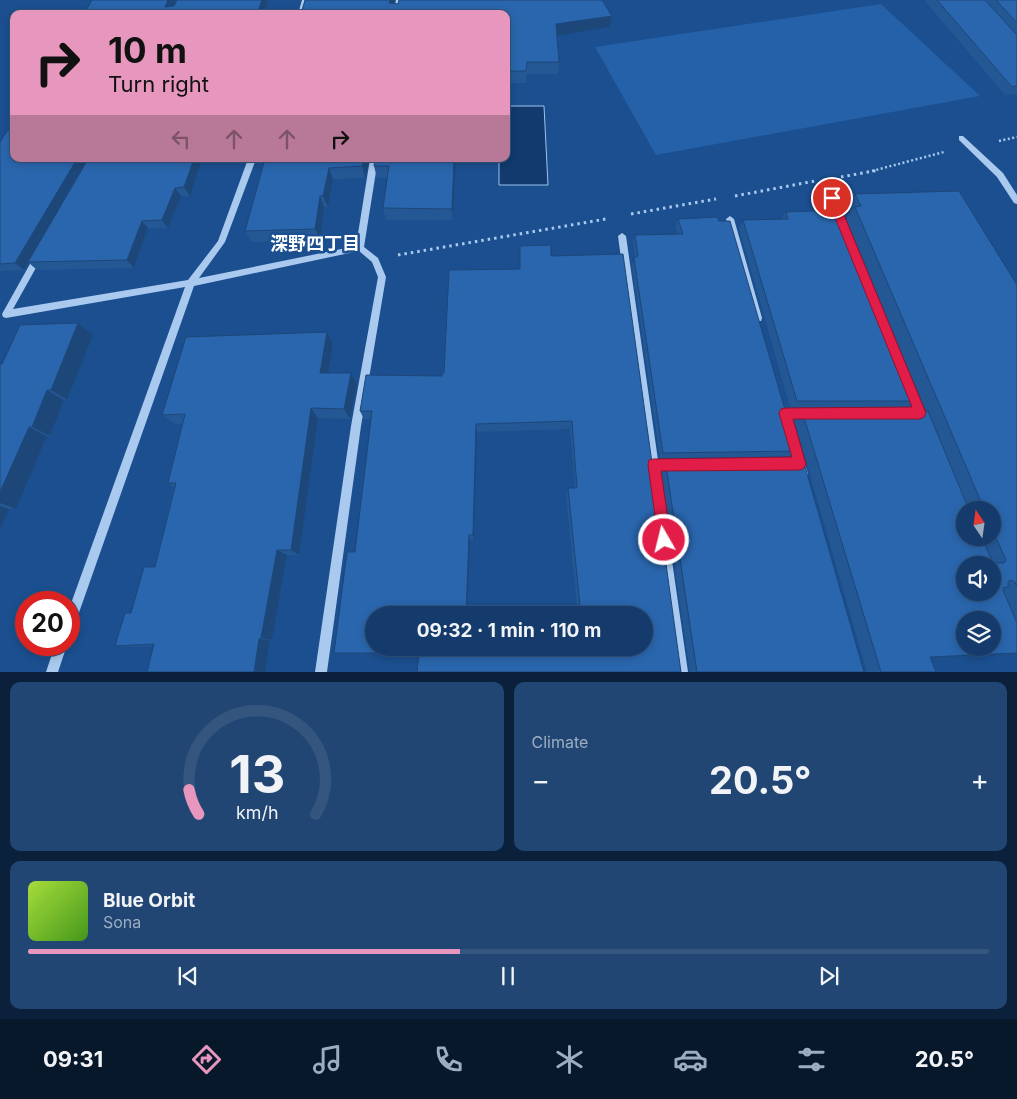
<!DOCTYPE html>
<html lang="en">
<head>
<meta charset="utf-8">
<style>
  body { margin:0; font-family:Inter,"Noto Sans JP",sans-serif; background:#214673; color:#f1f3f6; height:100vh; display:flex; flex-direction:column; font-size:19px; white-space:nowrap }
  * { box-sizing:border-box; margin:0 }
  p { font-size:16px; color:#9dadc1 }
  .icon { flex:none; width:28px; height:28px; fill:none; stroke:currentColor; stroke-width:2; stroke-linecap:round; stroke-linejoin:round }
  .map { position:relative; height:672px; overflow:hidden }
  .sheet { display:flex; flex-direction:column; gap:10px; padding:10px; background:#0b203b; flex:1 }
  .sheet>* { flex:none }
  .hud { position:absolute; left:10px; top:10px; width:500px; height:152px; border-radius:10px; box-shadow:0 2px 8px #0003,0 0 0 1px #33557e; background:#e797bd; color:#111; overflow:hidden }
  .needle { width:32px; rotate:347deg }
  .controls { position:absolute; left:956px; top:501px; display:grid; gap:10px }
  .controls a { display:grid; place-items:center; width:45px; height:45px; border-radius:50%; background:#143b6b; box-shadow:0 2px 8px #0003,0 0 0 1px #33557e; font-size:25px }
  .speed { position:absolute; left:15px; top:591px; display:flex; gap:10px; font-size:25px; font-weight:700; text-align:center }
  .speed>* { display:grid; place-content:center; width:65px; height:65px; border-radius:50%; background:#143b6b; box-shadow:0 2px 8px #0003,0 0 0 1px #33557e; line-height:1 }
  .speed .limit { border:8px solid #d22; background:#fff; color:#111 }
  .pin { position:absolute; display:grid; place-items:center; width:42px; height:42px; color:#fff; margin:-21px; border:2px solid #fff; border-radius:50%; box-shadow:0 1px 5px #0007 }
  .me { position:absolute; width:55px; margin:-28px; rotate:352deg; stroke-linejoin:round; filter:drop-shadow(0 0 4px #0008) }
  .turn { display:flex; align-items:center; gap:18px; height:105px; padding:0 15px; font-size:22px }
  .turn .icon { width:65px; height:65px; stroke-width:2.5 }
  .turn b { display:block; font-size:35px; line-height:42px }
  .lanes { display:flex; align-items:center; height:48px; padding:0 15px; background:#0003; justify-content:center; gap:25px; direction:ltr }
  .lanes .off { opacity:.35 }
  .big { font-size:38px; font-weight:700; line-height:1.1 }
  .sheet .card { flex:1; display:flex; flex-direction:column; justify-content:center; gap:8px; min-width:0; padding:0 18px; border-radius:10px; background:#214673 }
  .sheet .dial { align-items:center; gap:0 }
  .dial svg { height:130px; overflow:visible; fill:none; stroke:#33557e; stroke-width:7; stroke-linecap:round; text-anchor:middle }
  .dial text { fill:#f1f3f6; stroke:none }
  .song { display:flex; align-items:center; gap:15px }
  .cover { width:60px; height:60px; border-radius:8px; background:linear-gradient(135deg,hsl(80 70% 55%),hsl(100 70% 35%)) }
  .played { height:5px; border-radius:2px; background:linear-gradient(90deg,#e797bd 45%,#33557e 45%) }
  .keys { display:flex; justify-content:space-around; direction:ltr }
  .heat { display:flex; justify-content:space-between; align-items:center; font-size:28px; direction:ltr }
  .sheet .tiles { flex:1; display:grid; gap:10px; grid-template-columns:1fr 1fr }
  .card:last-child { grid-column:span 2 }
  .trip { position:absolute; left:365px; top:606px; width:288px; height:50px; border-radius:25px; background:#143b6b; box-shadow:0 2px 8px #0003,0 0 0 1px #33557e; font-weight:700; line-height:50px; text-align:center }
  .tab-bar { display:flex; height:80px; justify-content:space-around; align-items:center; background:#08182b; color:#9dadc1 }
  .tab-bar .icon { width:35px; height:35px }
  .tab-bar .selected { color:#e797bd }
  .tab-bar b { font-size:22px; color:#f1f3f6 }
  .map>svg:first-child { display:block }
</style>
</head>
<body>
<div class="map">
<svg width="1017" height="672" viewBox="0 0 1017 672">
  <rect width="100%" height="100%" fill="#1b4f8f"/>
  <!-- green -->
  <path fill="#2461a8" d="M881 4 980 96 656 155 595 47Z"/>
  <!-- water -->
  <path fill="#123a6d" stroke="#9cc4f0" d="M506 106H544L548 185H499V159H506Z"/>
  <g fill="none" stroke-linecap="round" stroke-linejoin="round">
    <!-- path-far1 -->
    <path stroke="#a9c9ee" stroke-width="2.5" stroke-dasharray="2 2.5" stroke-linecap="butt" d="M999 141 1017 137
      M872 171 944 152"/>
    <!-- path -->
    <path stroke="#a9c9ee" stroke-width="3" stroke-dasharray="2.5 4" stroke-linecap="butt" d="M841 177 879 170
      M735 196 815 181
      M631 214 716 199
      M398 255 606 219"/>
    <!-- minor -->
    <path fill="#a9c9ee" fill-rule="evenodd" d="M302 0H308L304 14H298Z
      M396 0H402L399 14H393Z
      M959 136H963L1003 173 1017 195V204L1014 203 997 177 959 140Z
      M248 159H256L225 242 199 278 356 246 370 159H378L364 247 378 258 386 277 361 426 327 672H315L351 426 378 277 372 262 359 251 194 286 75 624 73 628 69 630V609L185 287 6 318 3 317 2 314 35 255 38 254 42 257 13 309 188 280 218 241Z
      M832 195 836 198 845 219 844 221 841 222 837 219 828 198Z
      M730 216 734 219 762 318 761 321H755L754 318 726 219Z
      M622 233 626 236 658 460 787 459 791 461 792 464 791 467 787 469 659 470 688 672H676L618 236Z
      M912 390 915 391 928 421 926 424 923 425 920 424 907 394 909 391Z
      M785 409H810L813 410 815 413 813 416 810 417H785L782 416 780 413 782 410Z
      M793 436 796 438 798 441 808 474 807 477 803 479 799 477 798 474 788 441 790 438Z
      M55 645H67L58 672H46Z"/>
  </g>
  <!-- wall -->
  <path fill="#245895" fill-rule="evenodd" d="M305 0H395L394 3 398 4 399 0H602L612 16 610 27 557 35 559 62 558 74H526V83H506V14H301Z
    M924 0H1017V94L1005 95Z
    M0 142 14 159H202L190 196H181L168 228H148L134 268 37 270 29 263 24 270 0 271Z
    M265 159H370L365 178 333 179 328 207H324L320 239 252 242 245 231Z
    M456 159 453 220H386L383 208 388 177 377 178 374 166Z
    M855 194 1017 285V653L930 657 936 672H867L794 419 802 411H926L846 218 850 212 847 205ZM965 510H992V538H965Z
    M786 212 920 401 910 407H790L739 228 743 220 781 219Z
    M678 219 797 451 791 456 660 458 632 265 635 257 633 242 635 235 678 234 675 227Z
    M520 246 551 256 681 672 419 654H340L334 653 355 552 371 419H364L360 411 442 376 520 269ZM570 429 575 488H568L566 494 578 615H644V648L466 652V648H374V615H467L470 540H474L477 432Z
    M78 323 93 335 67 400H64L50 436H47L16 509H9L0 529V364H2Z
    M327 332 333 344 329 373 357 384 350 419 318 418 299 555H287L272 640 133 647 115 646 131 613 155 567 174 487 168 483 182 424H175L162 415Z
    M666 465 864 672H690L661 472Z"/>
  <!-- shaded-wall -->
  <path fill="#1d4779" d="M168 0H176L171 14 165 7Z
    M262 0H267L268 2 263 14H257Z
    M390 0H395L392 14 389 3Z
    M612 16 610 27 556 36V24Z
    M77 159H89L24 270 15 263Z
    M194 159H202L190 196 184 187Z
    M364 159H370L365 178 362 166Z
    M454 159H456L453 220 452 209Z
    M329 168 333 179 328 207 323 196Z
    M175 188 181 196 168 228 162 220Z
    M320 196 324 207 320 239 315 229Z
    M142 221 148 228 134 268 127 260Z
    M78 323 93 335 67 400 51 390Z
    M327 332 333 344 327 383 320 373Z
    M351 373 357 384 350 419 344 409Z
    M47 390 64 400 50 436 32 427Z
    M311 408 318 418 299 555 291 550Z
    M476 424 477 432 474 540 473 535Z
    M29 427 47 436 16 509 0 503V492Z
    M0 506 9 509 0 529Z
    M469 535 470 540 467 615H466Z
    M277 550 287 555 272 640 261 638Z
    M259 639 270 640 265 672H254Z"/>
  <!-- building -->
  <path fill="#2a66ad" stroke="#1d4779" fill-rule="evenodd" d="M92 0H168L165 7 174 6 177 0H262L257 14H84Z
    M305 0H390L389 3 398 4 399 0H602L612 16 556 24 559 62H527L526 71H506V14H301Z
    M937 0H985L1017 35V86L1012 87Z
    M996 0H1017V23Z
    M14 125V159H77L15 263 0 264V142L8 130H11Z
    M88 159H194L184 187 175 188 162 220 142 221 127 260 28 262Z
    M265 159H364L362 166 329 168 323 196H320L315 229 245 231Z
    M375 159H454L452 209 383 208 389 166H374Z
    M959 191 1017 285V586L1015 582 1010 580 1008 582V587L1003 588V590L1017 623V653L930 657 936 672H881L802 411H928L969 510H965V538H982L993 563H1004L1006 560 994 533 992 532V510H982V504L855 207 861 206 855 194ZM965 565H992V592H965ZM965 620H992V648H965Z
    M840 210 920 401H797L743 220 788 219 786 212Z
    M717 217 719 221H730L797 451 663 453 634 258 638 256 635 235 683 234 678 219Z
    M551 245V256L623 254 681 672H417L419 653H334L347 552H355L372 411H360L366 375 442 376V373H444L449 270 520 269V246ZM572 421 577 488H568L581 615H644V648H523L464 652V648H374V615H466L469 535H473L476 424Z
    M78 323 51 390H47L32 427H29L0 492V364H2L20 325Z
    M327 332 320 373H351L344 409 311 408 291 550H277L261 638 259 639 254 672H147L154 644 115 646 125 613H131L144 567H155L176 483H168L185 414 162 415 186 337Z
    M804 463 864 672H697L666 465Z"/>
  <!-- route -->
  <path fill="#e11d48" stroke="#92132f" d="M832 195 837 198 926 413 924 417 920 419H793L806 464 804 468 800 470 661 471 671 540 669 545 664 547 659 545 648 465 649 460 654 459 792 457 779 413 781 409 786 408 912 407 827 198Z"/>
  <g text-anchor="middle" stroke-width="5" stroke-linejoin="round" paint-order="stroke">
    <!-- neighbourhood labels -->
    <g font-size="18" font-weight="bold" fill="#fff" stroke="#1b4f8f">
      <text x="315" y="250">深野四丁目</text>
    </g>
  </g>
</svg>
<div class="controls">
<a><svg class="needle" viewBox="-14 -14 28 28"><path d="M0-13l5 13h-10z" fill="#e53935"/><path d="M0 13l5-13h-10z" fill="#9dadc1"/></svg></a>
<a><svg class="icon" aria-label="sound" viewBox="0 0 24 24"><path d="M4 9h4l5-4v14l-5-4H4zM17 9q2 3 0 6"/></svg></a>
<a><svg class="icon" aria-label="layers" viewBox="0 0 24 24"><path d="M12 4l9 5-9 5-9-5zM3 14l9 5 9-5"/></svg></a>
</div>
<div class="speed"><div class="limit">20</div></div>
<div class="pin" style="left:832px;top:198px;background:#d93025"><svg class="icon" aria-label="arrive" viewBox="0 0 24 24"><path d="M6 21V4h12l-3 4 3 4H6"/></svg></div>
<svg class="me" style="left:664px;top:540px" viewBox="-20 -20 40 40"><circle r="17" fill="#e11d48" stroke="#fff" stroke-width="3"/><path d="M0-11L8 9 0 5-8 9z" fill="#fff"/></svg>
<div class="trip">09:32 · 1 min · 110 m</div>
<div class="hud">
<div class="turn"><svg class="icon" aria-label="right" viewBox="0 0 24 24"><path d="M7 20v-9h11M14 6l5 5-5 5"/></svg><div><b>10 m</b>Turn right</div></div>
<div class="lanes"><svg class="icon off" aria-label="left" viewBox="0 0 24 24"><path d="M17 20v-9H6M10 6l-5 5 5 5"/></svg><svg class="icon off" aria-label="ahead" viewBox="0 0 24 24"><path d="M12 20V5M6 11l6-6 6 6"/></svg><svg class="icon off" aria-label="ahead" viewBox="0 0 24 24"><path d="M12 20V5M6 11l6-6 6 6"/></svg><svg class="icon" aria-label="right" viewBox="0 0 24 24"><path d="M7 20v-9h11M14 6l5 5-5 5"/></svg></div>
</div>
</div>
<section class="sheet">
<div class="tiles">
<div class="card dial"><svg viewBox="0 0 100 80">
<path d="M14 69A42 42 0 1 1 86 69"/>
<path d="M14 69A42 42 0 0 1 8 54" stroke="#e797bd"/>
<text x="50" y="56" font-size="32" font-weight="700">13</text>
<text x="50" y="72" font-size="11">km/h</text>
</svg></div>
<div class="card"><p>Climate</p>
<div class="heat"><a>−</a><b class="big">20.5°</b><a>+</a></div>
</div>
<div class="card">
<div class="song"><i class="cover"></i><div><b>Blue Orbit</b><p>Sona</p></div></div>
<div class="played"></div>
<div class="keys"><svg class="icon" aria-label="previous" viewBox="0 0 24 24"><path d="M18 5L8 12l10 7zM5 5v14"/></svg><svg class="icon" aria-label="pause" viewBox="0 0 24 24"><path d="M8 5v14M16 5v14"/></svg><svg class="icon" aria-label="next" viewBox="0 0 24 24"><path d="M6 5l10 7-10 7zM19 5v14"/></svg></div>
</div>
</div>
</section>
<nav class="tab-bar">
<b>09:31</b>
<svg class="icon selected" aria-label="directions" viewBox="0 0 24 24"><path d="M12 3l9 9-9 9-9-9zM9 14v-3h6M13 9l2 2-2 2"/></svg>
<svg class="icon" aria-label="music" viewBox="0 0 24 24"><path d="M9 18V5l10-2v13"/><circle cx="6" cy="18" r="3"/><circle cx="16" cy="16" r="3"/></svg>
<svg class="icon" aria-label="phone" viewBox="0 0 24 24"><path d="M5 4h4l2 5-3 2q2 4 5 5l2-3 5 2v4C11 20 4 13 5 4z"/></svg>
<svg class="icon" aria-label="climate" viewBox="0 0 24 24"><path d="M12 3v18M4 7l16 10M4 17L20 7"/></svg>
<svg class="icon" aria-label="car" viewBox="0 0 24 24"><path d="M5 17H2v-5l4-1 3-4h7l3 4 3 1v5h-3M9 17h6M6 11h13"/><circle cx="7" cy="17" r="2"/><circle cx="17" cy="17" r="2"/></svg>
<svg class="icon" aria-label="filters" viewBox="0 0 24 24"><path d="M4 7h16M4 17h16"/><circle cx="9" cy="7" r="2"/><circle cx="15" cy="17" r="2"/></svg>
<b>20.5°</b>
</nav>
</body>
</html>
